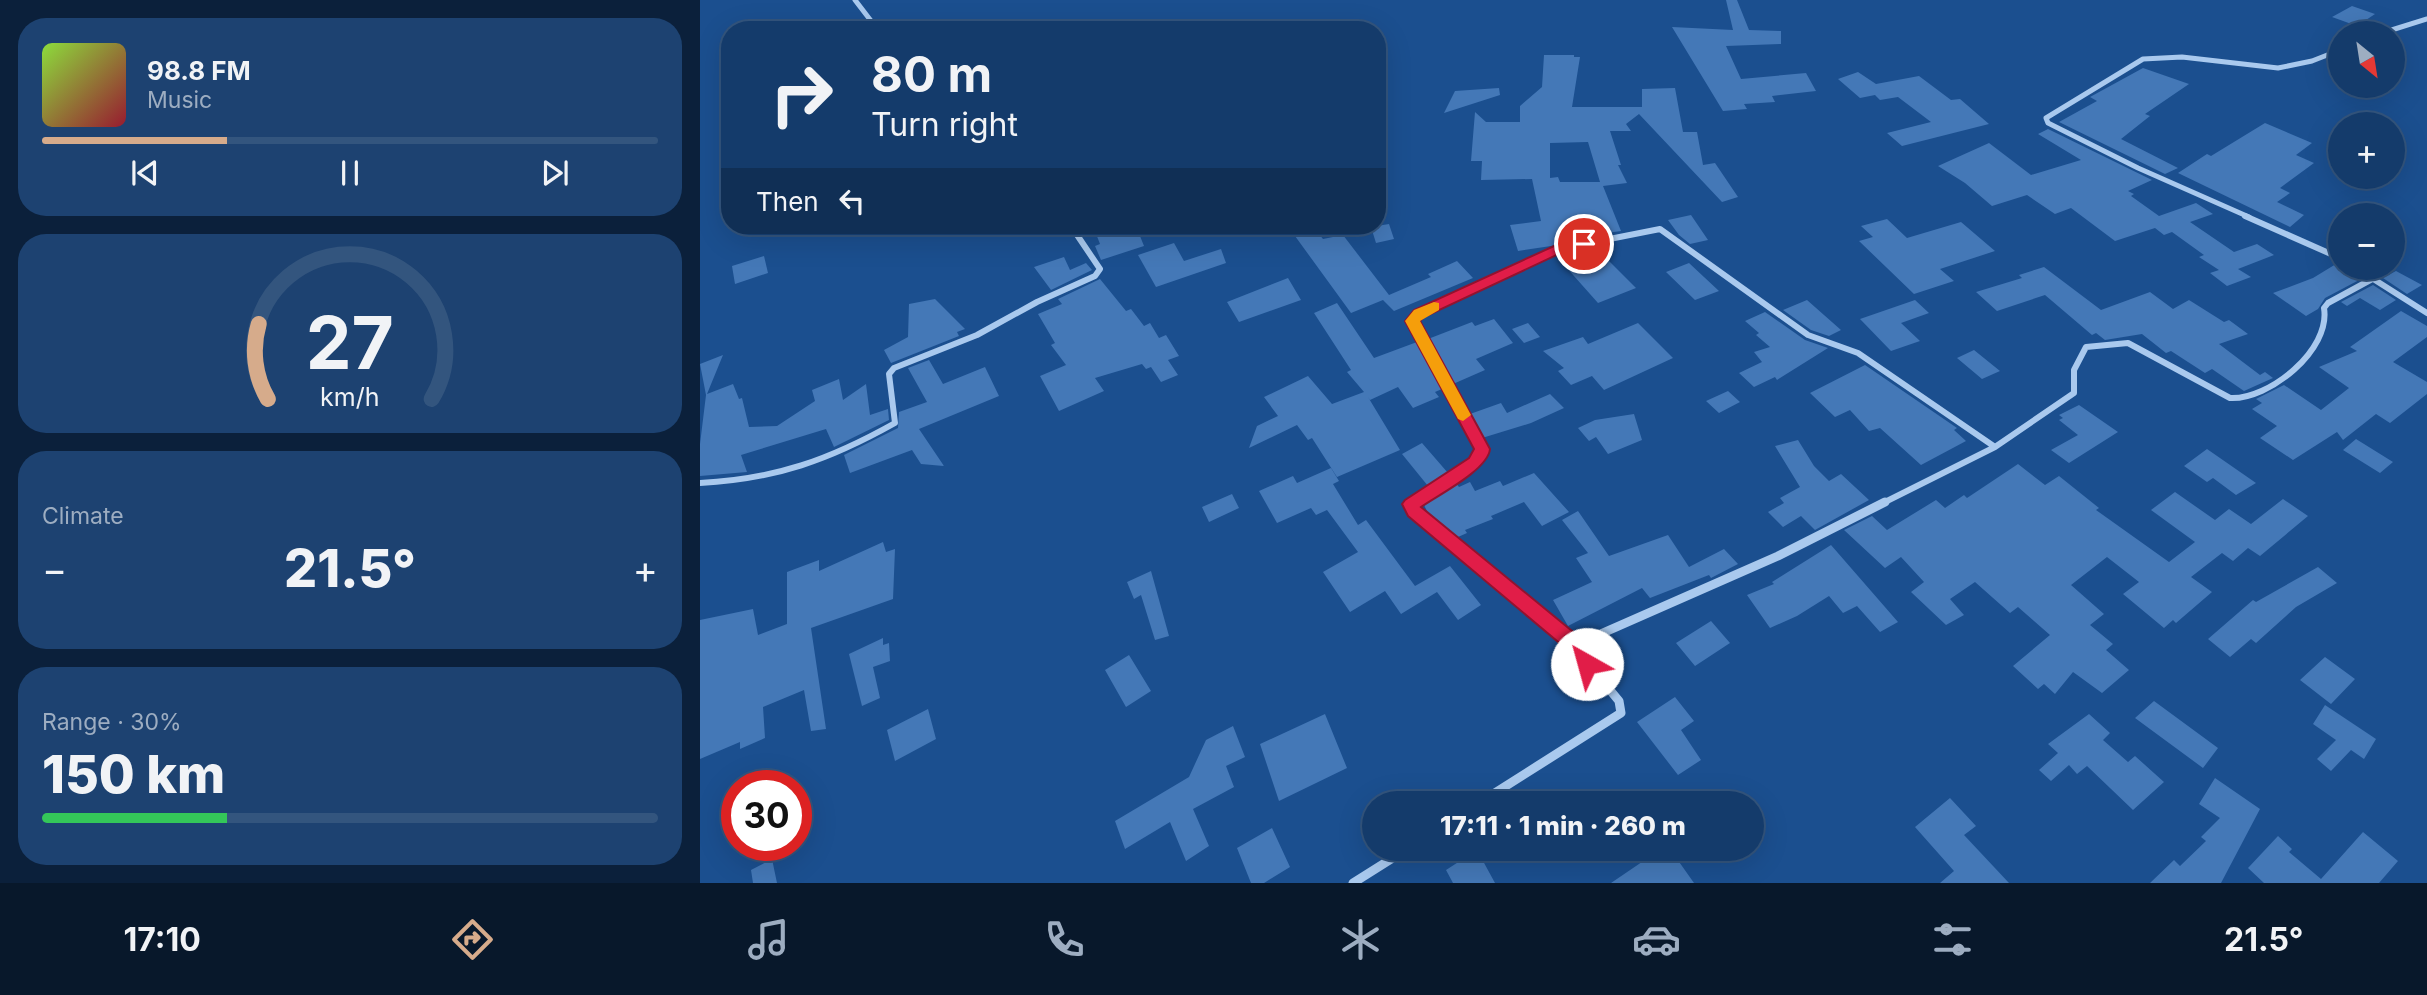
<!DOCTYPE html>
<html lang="en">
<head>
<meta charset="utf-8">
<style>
  body { margin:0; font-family:Inter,sans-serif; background:#1d4271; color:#f1f3f6; height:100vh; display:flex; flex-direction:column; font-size:26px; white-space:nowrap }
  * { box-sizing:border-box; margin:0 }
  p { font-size:23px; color:#9dadc1 }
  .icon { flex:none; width:38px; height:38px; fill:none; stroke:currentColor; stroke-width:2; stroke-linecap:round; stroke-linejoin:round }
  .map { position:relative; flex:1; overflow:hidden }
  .drawer { display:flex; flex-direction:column; gap:18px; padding:18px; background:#0b203b; width:700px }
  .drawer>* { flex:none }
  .top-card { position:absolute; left:21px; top:21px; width:665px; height:214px; border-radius:28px; box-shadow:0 7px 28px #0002,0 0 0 2px #33557e; background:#143b6b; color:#f1f3f6; overflow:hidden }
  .needle { width:46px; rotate:150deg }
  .tools { position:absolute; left:1628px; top:21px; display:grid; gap:14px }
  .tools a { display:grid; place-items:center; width:77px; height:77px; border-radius:50%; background:#143b6b; box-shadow:0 7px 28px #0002,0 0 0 2px #33557e; font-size:35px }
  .speed { position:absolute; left:21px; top:770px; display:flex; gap:14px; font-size:35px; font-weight:700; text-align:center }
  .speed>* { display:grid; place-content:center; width:91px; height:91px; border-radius:50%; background:#143b6b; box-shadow:0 7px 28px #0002,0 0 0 2px #33557e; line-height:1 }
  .speed .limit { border:10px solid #d22; background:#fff; color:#111 }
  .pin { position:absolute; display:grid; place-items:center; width:60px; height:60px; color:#fff; margin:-30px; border:4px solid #fff; border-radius:50%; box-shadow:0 2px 7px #0007 }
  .me { position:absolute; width:77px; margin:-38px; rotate:322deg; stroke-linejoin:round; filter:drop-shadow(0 0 5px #0008) }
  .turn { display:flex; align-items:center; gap:24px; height:147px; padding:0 35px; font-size:32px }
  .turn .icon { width:91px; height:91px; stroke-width:2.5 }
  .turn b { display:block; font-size:49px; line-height:60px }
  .then { display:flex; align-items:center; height:66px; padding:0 35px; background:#0003; gap:14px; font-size:26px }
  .big { font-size:52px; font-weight:800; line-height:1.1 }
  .drawer .tile { flex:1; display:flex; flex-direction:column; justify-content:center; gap:10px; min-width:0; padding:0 24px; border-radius:28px; background:#1d4271 }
  .drawer .dial { align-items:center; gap:0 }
  .dial svg { height:182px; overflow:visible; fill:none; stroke:#33557e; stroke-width:7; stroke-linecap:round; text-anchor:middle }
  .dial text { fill:#f1f3f6; stroke:none }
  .song { display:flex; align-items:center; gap:21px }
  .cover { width:84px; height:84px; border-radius:10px; background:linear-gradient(135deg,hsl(90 70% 55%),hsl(350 70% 35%)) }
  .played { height:7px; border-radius:4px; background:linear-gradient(90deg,#d6ab8b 30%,#33557e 30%) }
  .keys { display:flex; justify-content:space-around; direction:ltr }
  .heat { display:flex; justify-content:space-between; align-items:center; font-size:38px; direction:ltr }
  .charge { height:10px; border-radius:5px; background:linear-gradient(90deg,#34c759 30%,#33557e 0) }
  .trip { position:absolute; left:662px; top:791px; width:402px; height:70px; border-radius:35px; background:#143b6b; box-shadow:0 7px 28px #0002,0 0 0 2px #33557e; font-weight:800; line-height:70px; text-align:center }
  .dock { display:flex; height:112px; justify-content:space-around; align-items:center; background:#08182b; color:#9dadc1 }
  .dock .icon { width:49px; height:49px }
  .dock .selected { color:#d6ab8b }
  .dock b { font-size:32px; color:#f1f3f6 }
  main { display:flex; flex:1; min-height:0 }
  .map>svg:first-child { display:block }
</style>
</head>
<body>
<main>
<section class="drawer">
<div class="tile">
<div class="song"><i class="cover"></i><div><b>98.8 FM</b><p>Music</p></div></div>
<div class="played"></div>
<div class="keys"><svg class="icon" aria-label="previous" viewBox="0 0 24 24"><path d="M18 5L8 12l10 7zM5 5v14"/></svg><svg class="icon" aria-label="pause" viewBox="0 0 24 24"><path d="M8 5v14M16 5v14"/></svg><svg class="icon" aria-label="next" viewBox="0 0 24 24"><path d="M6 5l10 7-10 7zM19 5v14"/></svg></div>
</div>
<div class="tile dial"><svg viewBox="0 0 100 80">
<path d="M14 69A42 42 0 1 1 86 69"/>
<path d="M14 69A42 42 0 0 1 10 36" stroke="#d6ab8b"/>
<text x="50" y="56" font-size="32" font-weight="700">27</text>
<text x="50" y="72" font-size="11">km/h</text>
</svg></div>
<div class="tile"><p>Climate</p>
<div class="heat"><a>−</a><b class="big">21.5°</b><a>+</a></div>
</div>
<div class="tile"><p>Range · 30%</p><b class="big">150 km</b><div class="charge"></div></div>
</section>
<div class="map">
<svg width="1727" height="883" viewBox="0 0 1727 883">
  <rect width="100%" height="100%" fill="#1b4f8f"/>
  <!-- building -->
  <path fill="#4478b7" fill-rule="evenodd" d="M1026 0H1037L1049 30 1081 31V44L1026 46 1041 79 1106 73 1116 91 1072 96 1075 102 1044 104 1047 109 1023 111 972 27 1033 30Z
    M1652 6 1675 14 1657 26 1632 17Z
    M844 55H874V57H880L872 107H942V89L975 88 983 132H997L1003 165 1015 163 1038 197 1022 202 939 114 926 124 931 131H910L921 165H918L927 183 903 186 921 231 885 236 887 238 851 246 818 251 810 225 841 221 832 179 781 180 782 161H771L775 112 786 122H820V106L842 87ZM888 142 900 182H860L858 177 850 178V143Z
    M1443 68 1489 84 1445 114 1450 116 1421 139 1478 168 1465 174 1359 122 1397 101 1390 97Z
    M1158 72 1176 84 1219 76 1251 100 1260 99 1289 124 1202 146 1187 133 1231 122 1198 97 1180 100 1175 95 1160 98 1138 79Z
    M799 88 800 95 744 113 755 91Z
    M1565 123 1612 143 1596 155 1614 163 1580 188 1590 193 1577 202 1604 215 1590 227 1478 173 1507 154 1511 156Z
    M1348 129 1452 180 1428 191 1434 194 1431 196 1459 216 1496 203 1513 214 1490 222 1534 252 1557 244 1574 255 1538 269 1551 277 1527 286 1510 273 1519 270 1499 257 1504 255 1472 232 1464 235 1455 228 1415 241 1371 208 1355 214 1327 195 1292 206 1265 183 1238 166 1289 143 1331 175 1381 160 1338 134Z
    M991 215 1008 240 990 244 979 235 968 220Z
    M1187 219 1207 238 1261 222 1295 251 1240 269 1254 281 1214 294 1159 241 1173 237 1161 226Z
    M689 224 694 239 676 243 671 227Z
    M393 226H436L444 246 401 260 395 246 400 244Z
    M615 229 623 239 643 235 689 295 731 277 728 274 757 261 773 278 694 311 683 300 651 313 595 236Z
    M474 243 484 261 521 249 526 263 456 287 438 255Z
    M900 252 936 288 898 303 866 267Z
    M64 256 68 273 35 284 32 266Z
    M364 257 370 270 386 263 392 270 351 290 334 267Z
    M989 263 1019 291 995 300 966 272Z
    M1636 264 1661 279 1625 298 1618 309 1606 316 1573 293 1613 278Z
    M1344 267 1401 310 1450 292 1473 309 1489 300 1524 322 1529 320 1548 334 1519 344 1560 375 1565 372 1573 378 1544 391 1512 369 1505 373 1471 351 1466 353 1442 334 1405 340 1396 333 1392 335 1345 295 1297 311 1276 292 1322 278 1319 275Z
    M1696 271 1722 285 1707 294 1683 278Z
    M588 278 601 300 539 322 527 302Z
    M400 279 426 311 431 309 444 326 450 323 459 338 466 335 479 356 468 360 478 375 461 382 451 367 446 369 442 364 395 378 404 391 359 411 340 376 366 365 351 345 355 343 338 314 362 304 358 299Z
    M1673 285 1696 300 1680 310 1660 298 1647 306 1641 302Z
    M235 299 265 329 257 332 259 336 191 363 184 350 208 337 209 304Z
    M1107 300 1141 330 1129 336 1111 330 1083 310Z
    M1215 300 1229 313 1201 323 1220 341 1191 351 1160 319Z
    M637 303 674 358 717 342 742 389 735 392 739 397 713 408 698 387 670 400 668 397 700 450 637 477 612 438 608 440 597 425 549 448 557 426 578 416 564 397 608 376 632 404 664 392 647 372 651 370 614 313Z
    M1701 311 1727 326V337L1693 362 1727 382V394L1690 423 1676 414 1643 440 1637 432 1593 460 1560 438 1577 426 1552 409 1562 403 1556 399 1584 385 1621 410 1649 388 1619 367 1657 351 1650 347Z
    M1065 312 1105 340 1128 348 1077 380 1075 377 1054 387 1039 373 1062 362 1054 352 1070 347 1056 335 1059 333 1045 321Z
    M794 319 813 343 776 359 785 370 753 384 728 339 772 322 775 326Z
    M828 323 840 337 824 343 812 329Z
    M938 323 973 358 904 390 892 376 871 385 858 371 864 368 843 351 883 337 888 344Z
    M1274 350 1300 371 1282 379 1257 358Z
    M23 355 7 394 33 384 39 399 42 398 49 427 77 426 115 401 112 390 139 379 143 400 166 384 170 415 188 409 189 420 134 447 126 429 41 455 47 472 0 476V444L6 395 0 364Z
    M229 360 243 384 285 367 299 396 219 429 244 466 221 464 212 450 150 473 144 455 198 428 199 412 227 402 208 368Z
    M1165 365 1257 428 1254 430 1266 441 1221 465 1180 428 1169 431 1150 410 1135 417 1110 393Z
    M1028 391 1040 402 1019 413 1006 401Z
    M850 394 864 408 831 423 782 438 770 414 801 403 807 413Z
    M1379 405 1418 432 1369 463 1351 450 1378 435 1359 420 1363 418 1359 415Z
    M934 414 942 440 908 454 896 437 889 441 878 428 895 420Z
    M1656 439 1693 462 1680 473 1643 450Z
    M1098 440 1114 466 1129 481 1141 474 1169 500 1115 530 1101 516 1083 527 1068 512 1084 503 1080 498 1100 487 1075 446Z
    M722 443 748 473 728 486 702 454Z
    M1507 449 1556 483 1536 495 1513 478 1507 482 1484 466Z
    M1318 464 1345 485 1359 476 1399 508 1396 510 1469 562 1495 542 1451 510 1475 492 1515 520 1529 509 1551 524 1583 499 1608 516 1560 556 1548 548 1533 561 1522 553 1491 577 1512 592 1476 623 1473 620 1464 628 1423 594 1439 582 1407 557 1371 585 1404 614 1390 625 1413 644 1406 650 1429 670 1402 693 1373 672 1355 694 1344 684 1338 689 1313 666 1350 635 1318 607 1310 613 1275 582 1250 599 1264 615 1246 625 1211 592 1224 582 1201 557 1185 568 1144 530 1172 516 1187 530 1236 500 1245 508 1264 495 1267 498Z
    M631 468 639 481 633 484 658 525 666 520 715 586 750 566 781 605 758 620 737 592 701 614 685 591 650 612 623 572 658 552 627 510 616 515 611 508 577 523 559 491 593 476 597 483Z
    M834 473 869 512 842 526 824 502 791 516 793 519 765 530 767 533 758 537 727 511 723 503 755 482 759 487 770 482 775 491 800 481 803 486Z
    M532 494 539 508 509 522 502 507Z
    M878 511 909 556 968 535 989 567 1024 549 1038 564 1011 578 1009 575 950 598 942 588 868 626 853 600 892 582 876 558 888 553 862 520Z
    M183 542 186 552 195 549 193 599 111 628 126 729 111 731 104 690 63 707 65 738 40 749V742L0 759V620L53 609 58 635 87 624V572L119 560V571Z
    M1131 545 1198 622 1180 632 1157 606 1143 613 1129 596 1097 616 1070 628 1047 595 1074 584 1072 582Z
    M1618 567 1637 583 1596 607 1556 643 1551 639 1530 657 1508 639 1553 600 1556 602Z
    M451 571 469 636 455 640 441 595 434 599 427 582Z
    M1011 621 1030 643 995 666 976 643Z
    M183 638V645L189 643 190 661 173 667 180 698 162 706 149 654Z
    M429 655 451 691 426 707 405 670Z
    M1625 657 1655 679 1631 704 1600 680Z
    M975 697 994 721 981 730 1001 760 978 775 937 722Z
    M1454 701 1518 748 1503 768 1435 718Z
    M1625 705 1676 739 1664 759 1651 750 1631 771 1617 759 1636 740 1613 724Z
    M228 709 236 739 195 761 187 730Z
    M625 714 647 768 579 801 560 744Z
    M1389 714 1410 733 1403 740 1428 762 1435 756 1464 782 1433 810 1387 766 1377 774 1369 765 1351 781 1339 770 1358 753 1348 744Z
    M533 726 545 757 526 766 534 787 493 809 509 846 486 861 470 822 425 849 415 821 489 777 506 740Z
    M1515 778 1560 809 1521 883H1450L1474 860 1480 866 1506 841 1501 837 1520 818 1499 804Z
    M1250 798 1276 826 1264 835 1309 883H1240L1254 871 1215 827Z
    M572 828 590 867 564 883H551L537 848Z
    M1663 832 1698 861 1679 883H1564L1548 868 1578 836 1592 849 1589 852 1621 879Z
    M961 849H970L994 883H911Z
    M777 850 795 883H753L746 870Z
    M72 859 77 883H53L51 870Z"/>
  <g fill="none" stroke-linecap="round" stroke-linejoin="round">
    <!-- street-far2 -->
    <path stroke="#a9c9ee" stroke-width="5" d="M155 0 178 30
      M1682 33 1727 19
      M1549 217 1438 168 1348 123 1346 118 1443 59 1482 57 1578 68 1612 61 1640 50"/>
    <!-- street-far1 -->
    <path stroke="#a9c9ee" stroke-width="6" d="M1545 216 1640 258
      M1656 268 1727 313
      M0 483C76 479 129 460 195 423L189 374 194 368 277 335 337 302 395 276 400 269 371 226
      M711 504 775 462 782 449 712 321 719 313 859 249 960 229 1108 335 1158 353 1295 447
      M1181 504 1295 447 1374 393V370L1386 347 1428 343 1530 398C1569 400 1631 350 1624 308L1628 303 1674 278"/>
    <!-- street -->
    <path stroke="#a9c9ee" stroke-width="9" d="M713 502 711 507 877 646
      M779 803 921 713 919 701 877 650 880 643 1078 556 1185 502
      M653 883 707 849"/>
  </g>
  <!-- route -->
  <path fill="#e11d48" stroke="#92132f" stroke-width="2" d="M884 240 889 241V246L863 252 724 317 720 321 790 449C788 470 738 495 721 507L883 640 896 664 894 670 887 672 880 670 870 652 708 516 702 504 705 500 769 458 774 449 705 321 714 310 854 246Z"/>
  <!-- slow -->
  <path fill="#f59e0b" d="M734 302 739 303V310L720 321 771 415 763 421 758 419 705 321 714 310Z"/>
</svg>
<div class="tools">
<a><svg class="needle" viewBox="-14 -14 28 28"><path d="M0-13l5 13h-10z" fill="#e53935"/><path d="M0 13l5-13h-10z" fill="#9dadc1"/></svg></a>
<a>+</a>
<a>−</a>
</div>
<div class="speed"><div class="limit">30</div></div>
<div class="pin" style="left:884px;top:244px;background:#d93025"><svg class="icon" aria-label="arrive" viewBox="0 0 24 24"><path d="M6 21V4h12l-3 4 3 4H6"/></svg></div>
<svg class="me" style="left:887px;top:664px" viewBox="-20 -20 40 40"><circle r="19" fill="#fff"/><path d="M0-13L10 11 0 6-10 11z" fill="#e11d48"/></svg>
<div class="trip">17:11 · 1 min · 260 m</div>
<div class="top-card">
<div class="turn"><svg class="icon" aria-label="right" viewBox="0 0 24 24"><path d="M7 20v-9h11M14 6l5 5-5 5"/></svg><div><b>80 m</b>Turn right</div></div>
<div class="then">Then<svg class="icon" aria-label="left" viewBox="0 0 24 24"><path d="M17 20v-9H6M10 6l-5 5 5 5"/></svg></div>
</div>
</div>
</main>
<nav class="dock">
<b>17:10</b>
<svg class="icon selected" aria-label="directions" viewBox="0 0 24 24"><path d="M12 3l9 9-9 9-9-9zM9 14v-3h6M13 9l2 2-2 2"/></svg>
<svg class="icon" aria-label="music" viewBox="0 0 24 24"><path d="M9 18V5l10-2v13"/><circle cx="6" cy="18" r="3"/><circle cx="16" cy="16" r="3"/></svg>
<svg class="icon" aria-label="phone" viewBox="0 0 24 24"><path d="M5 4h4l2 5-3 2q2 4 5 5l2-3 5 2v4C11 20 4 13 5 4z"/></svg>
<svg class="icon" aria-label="climate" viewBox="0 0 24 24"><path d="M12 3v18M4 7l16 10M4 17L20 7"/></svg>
<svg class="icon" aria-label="car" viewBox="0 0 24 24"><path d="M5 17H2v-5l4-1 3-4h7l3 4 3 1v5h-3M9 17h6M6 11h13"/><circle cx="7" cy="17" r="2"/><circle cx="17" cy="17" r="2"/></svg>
<svg class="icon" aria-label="filters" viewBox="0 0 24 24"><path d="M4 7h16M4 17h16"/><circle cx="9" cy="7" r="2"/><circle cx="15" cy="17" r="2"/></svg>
<b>21.5°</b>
</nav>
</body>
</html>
